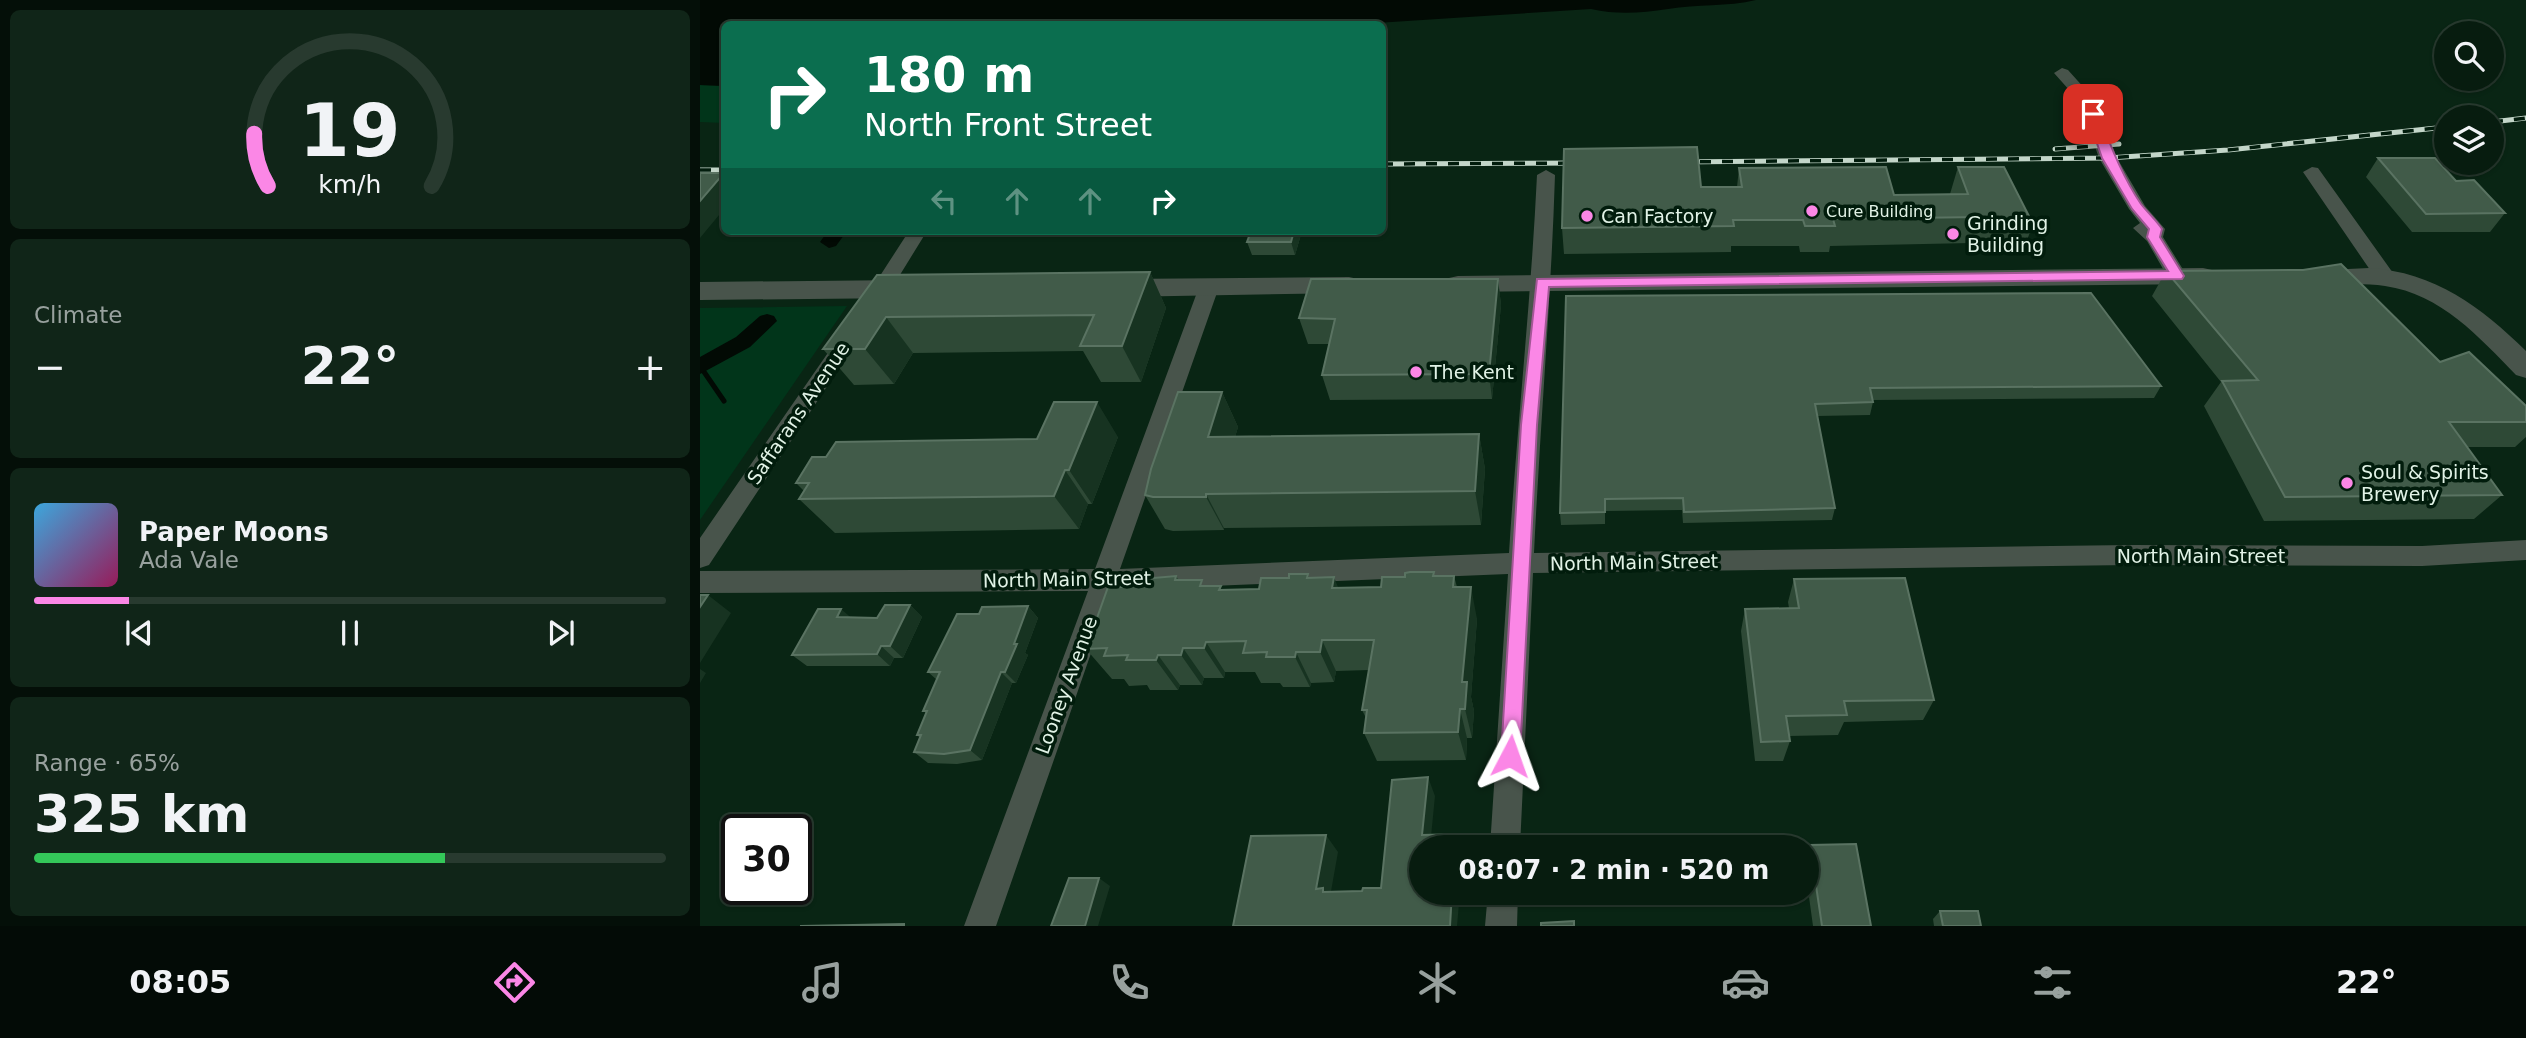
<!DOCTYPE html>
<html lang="en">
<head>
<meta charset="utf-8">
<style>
  body { margin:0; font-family:"DejaVu Sans",sans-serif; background:#102518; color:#f1f3f6; height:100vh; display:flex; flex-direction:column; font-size:26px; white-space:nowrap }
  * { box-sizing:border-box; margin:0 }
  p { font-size:23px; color:#98a19e }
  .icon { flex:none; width:38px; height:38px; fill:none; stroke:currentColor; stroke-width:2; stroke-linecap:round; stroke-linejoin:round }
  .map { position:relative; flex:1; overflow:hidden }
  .details { display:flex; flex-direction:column; gap:10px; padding:10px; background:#040f08; width:700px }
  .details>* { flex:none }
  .banner { position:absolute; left:21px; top:21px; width:665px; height:214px; border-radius:10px; box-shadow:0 2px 5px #0004,0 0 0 2px #283a2f; background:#0b6e4f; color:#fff; overflow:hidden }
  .buttons { position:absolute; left:1734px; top:21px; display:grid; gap:14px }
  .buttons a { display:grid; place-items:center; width:70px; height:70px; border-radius:50%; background:#071c0f; box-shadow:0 2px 5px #0004,0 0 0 2px #283a2f; font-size:35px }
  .speed { position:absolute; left:21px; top:814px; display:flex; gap:14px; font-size:35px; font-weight:700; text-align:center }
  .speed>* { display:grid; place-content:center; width:91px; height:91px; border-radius:50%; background:#071c0f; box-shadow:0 2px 5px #0004,0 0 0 2px #283a2f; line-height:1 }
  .speed .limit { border:4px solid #111; border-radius:10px; background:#fff; color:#111 }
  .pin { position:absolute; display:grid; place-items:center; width:60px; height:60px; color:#fff; margin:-30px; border-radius:14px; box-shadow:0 4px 10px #0006 }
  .me { position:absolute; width:77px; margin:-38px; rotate:4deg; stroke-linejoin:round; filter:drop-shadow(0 0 5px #0008) }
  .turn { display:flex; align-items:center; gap:24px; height:147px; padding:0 28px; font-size:32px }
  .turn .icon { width:91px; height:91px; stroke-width:2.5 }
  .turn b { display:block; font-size:49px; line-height:60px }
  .lanes { display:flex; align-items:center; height:66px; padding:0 28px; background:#0003; justify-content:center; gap:35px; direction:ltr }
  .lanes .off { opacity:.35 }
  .big { font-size:52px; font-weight:800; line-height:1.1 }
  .details .tile { flex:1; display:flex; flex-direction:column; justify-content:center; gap:10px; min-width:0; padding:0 24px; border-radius:10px; background:#102518 }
  .details .dial { align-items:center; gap:0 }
  .dial svg { height:182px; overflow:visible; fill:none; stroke:#283a2f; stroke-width:7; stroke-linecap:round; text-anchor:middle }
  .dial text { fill:#f1f3f6; stroke:none }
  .song { display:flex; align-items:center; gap:21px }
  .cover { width:84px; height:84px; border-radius:10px; background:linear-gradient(135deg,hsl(200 70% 55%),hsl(330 70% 35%)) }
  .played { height:7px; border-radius:4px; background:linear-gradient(90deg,#fb87e6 15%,#283a2f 15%) }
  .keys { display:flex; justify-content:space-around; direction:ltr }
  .heat { display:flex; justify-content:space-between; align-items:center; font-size:38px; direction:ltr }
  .charge { height:10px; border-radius:5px; background:linear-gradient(90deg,#34c759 65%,#283a2f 0) }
  .trip { position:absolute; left:709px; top:835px; width:410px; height:70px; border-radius:35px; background:#071c0f; box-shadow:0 2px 5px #0004,0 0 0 2px #283a2f; font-weight:800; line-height:70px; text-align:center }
  .tabs { display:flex; height:112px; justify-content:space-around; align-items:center; background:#030b06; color:#98a19e }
  .tabs .icon { width:49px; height:49px }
  .tabs .active { color:#fb87e6 }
  .tabs b { font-size:32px; color:#f1f3f6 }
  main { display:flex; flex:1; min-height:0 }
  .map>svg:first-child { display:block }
</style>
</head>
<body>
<main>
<section class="details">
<div class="tile dial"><svg viewBox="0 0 100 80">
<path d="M14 69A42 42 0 1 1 86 69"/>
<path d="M14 69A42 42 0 0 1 8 46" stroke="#fb87e6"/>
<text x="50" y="56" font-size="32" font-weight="700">19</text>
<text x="50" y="72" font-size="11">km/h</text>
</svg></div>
<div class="tile"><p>Climate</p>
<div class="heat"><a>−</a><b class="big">22°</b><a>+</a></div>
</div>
<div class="tile">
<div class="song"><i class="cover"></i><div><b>Paper Moons</b><p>Ada Vale</p></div></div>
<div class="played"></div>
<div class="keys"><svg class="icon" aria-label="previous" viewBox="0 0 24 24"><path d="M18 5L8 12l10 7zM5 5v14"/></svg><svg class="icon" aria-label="pause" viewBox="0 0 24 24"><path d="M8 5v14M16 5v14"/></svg><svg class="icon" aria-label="next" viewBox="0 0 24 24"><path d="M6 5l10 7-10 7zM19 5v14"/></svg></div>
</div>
<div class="tile"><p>Range · 65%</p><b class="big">325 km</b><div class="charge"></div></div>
</section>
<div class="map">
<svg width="1826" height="926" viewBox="0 0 1826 926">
  <rect width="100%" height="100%" fill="#092514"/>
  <!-- green -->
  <path fill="#01351a" d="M0 85 24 86V123L0 122Z
    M147 306 0 520V308Z"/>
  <!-- water -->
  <path fill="#020a04" d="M0 0H1056C1027 7 997 4 968 9 941 13 918 15 891 9L661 24H24V86L0 85Z"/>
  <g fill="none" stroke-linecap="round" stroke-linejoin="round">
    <!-- stream -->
    <path stroke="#020a04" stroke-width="5" d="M0 366 24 401"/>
    <!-- canal -->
    <path fill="#020a04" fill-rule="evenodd" d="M128 231H147L136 246 129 248 120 242Z
      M67 314 74 316 77 321 50 347 0 374V357L36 337 60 316Z"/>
    <!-- minor -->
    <path fill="#48544b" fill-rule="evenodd" d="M1362 68 1368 70 1395 100 1417 158 1445 206 1465 229 1463 237 1487 276 1484 281H1470L1447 241 1433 228 1440 223 1429 209 1399 158 1379 101 1354 73Z
      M1612 167 1618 168 1693 273 1696 278 1693 283H1679L1603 172Z
      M846 170 855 175C851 301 840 427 834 553L1430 545 1722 546 1826 540V560L1722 566 1430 565 833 573 820 847H790L808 574 413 590 296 926H264L388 591 0 593V571L395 569 499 287 502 282H516L519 287 420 569 809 553C817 427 831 301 837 175Z
      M209 231H227L182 304H168L165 299Z
      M150 329 157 331 160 336 157 341 9 565 0 568V538L143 331Z
      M788 892H818L817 926H785Z"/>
    <!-- tertiary -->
    <path fill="#48544b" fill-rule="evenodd" d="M1503 268 1512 270 1516 276 1512 282 1503 284 758 292 749 290 745 284 749 278 758 276Z
      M1669 268C1735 272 1781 307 1826 351V378L1816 375C1779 337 1741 294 1685 286 1662 283 1638 285 1615 285L1606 283 1602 277 1606 271Z
      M649 277 658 279 662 285 658 291 649 293 419 297 410 294 406 288 410 282 419 279Z
      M204 280 213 283 217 289 213 295 204 298 0 300V282Z"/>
    <!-- rail casing -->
    <g stroke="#c3d6c9" stroke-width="5">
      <path id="rail" d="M1792 122 1826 118
        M1355 149 1419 144
        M978 162 1408 158 1528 150 1746 127
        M682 164 884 163
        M0 170H24"/>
    </g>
    <!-- rail -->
    <use href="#rail" stroke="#011c0c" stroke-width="3.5" stroke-dasharray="11" stroke-linecap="butt"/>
  </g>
  <!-- wall -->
  <path fill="#2e4936" d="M1678 158 1756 181 1805 213 1790 232H1712L1666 177Z
    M1258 167 1333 224 1323 251H1274L1271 243 1130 246 1129 252H1100L1099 246H1031V252L864 254 862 228 1001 187H1037L1039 168 1194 195 1250 194Z
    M551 231H602L595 255H552L547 242Z
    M1603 270 1740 362 1826 406V437L1815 447H1767L1802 495 1774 519 1564 521 1504 406 1521 382 1452 296 1466 271Z
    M450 272 466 308 441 382H401L383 351 213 353 194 384 154 385 123 349 177 275Z
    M798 279 801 305 792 399 630 400 622 375 629 344H608L599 318Z
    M866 296 1461 386 1454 398 1173 400V402L1170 415 1117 416 1135 508 1132 520 983 523 982 510 905 511V524L861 525 860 513Z
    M522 392 538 427 535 437 779 434 785 469 781 525 524 528V530L473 531 465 529 445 495Z
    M418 437 392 504H388L379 529 135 533 99 499 104 491 96 483 126 457 337 439Z
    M608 574 609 578 638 588 681 587 735 576H754L757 587 777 619 771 697 774 711 772 738H767L766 760 677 761 664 733 666 718 662 710 669 670 636 671 634 682 611 683 610 687H583L580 683H561L555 672H525L524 678H504L502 685H480L478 690H450L447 685 429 686 424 679H412L386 649 428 587 476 576 479 580 523 590 559 589 589 578Z
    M1094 579 1234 700 1223 720 1144 722 1138 735 1089 736 1090 741 1083 761H1055L1041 631 1045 609 1089 608 1088 602Z
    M210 605 222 617 203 658H194L190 666H107L92 655 150 617 177 618Z
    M328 606 338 618 325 653 328 655 316 683H312L282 760 257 764 228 763 214 752 220 738 217 735 226 713 223 711 237 680 228 672 279 614Z
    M1110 845 1171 926H1113L1106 875V853Z
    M1240 911 1281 926H1234L1233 919Z"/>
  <!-- shaded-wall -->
  <path fill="#173321" d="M24 174V209L0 238V201Z
    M594 231H602L595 255 591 242Z
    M450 272 466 308 441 382 422 346Z
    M798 279 801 305 792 399 789 374Z
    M186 317 213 353 194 384 165 349Z
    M522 392 538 427 525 472 508 437Z
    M397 402 418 437 392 504 369 470Z
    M779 434 785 469 781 525 775 491Z
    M365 470 388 504 379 529 354 496Z
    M506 494 524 528V530L506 497Z
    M634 577 647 610 632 588Z
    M771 587 777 619 771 697 774 711 772 738 765 709 762 682Z
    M8 595 31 613 0 663V607Z
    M210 605 222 617 203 658 190 646Z
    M328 606 338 618 325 653 328 655 316 683 305 672 314 644Z
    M141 609 155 621 137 617Z
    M622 640 636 671 634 682 620 652Z
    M506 642 525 672 524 678 504 648Z
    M181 646 194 658 190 666 177 654Z
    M483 648 504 678 502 685 481 655Z
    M596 652 611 683 610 687 595 657Z
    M458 655 480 685 478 690 456 660Z
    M0 669 6 673 0 683Z
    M301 672 312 683 282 760 270 750Z
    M760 709 767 738 766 760 758 732Z
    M728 777 735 796 730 847 722 835Z
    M757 834 761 847H756Z
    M626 835 638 852 630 897 616 889Z
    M399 878 410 886 398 926H385Z
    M752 892H760L757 926H750Z"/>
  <!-- building -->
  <path fill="#415b49" stroke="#5a7362" stroke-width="2" d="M997 147 1001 187H1042L1039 168 1186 167 1194 195 1268 194 1258 167H1304L1333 224 1283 225 1280 217 1133 219 1135 226H1105L1103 220H1033L1034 226 862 228 864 149Z
    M1678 158H1735L1756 181 1774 180 1805 213 1726 214Z
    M0 173H24L0 201Z
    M551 231H594L591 242H547Z
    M1641 264 1740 362 1769 352 1826 406V422H1749L1802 495 1585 497 1522 381 1558 380 1466 271 1603 270Z
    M450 272 422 346H380L394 315 186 317 165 349H123L177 275Z
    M611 279H798L789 374 622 375 635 319 599 318Z
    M1391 293 1461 386 1170 388 1173 402 1115 404 1135 508 984 512 983 498 905 499V512L860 513 866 296Z
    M478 392H522L508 437 779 434 775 491 506 494V497H453L445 495 451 469Z
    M354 402H397L369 470H365L354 496 99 499 109 483H96L112 457H126L136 442 337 439Z
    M710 572H734L733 576H754L753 587H771L762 682H767L765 709H760L758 732 664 733 667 710H662L674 640H622L620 652H596L595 657H566L567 652 543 653 546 641 506 642 504 648H483L481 655H458L456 660H426L428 655 404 656 407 648 386 649 408 587H428L430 580 476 576 475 580H502L500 586H521L519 590 559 589 561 578H589V574H608L607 578 634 577 632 588 681 587 682 577H705V573Z
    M1205 578 1234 700 1144 701 1147 715 1086 716 1090 741 1061 742 1045 609 1099 608 1094 579Z
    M0 595H8L0 607Z
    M185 605H210L190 646H181L177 654 92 655 118 609H141L137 617 177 618Z
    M328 606 314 644H317L305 672H301L270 750 244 754 214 752 221 735H217L227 711H223L240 672H228L257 614H279L282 607Z
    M728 777 722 835 757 834 756 847H721V892H752L750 926H533L551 836 626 835 616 889 623 888V892L662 891 663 888H681L692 780Z
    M1156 844 1171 926H1122L1110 845Z
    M369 878H399L385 926H351Z
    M1240 911H1278L1281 926H1243Z
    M874 921V926H841V923Z
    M204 924V926H100Z"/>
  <!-- route -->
  <path fill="#fb87e6" stroke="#a35896" stroke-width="2" d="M1393 111 1399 114C1410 146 1422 176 1441 204 1448 213 1456 220 1462 229L1460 237 1484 276 1482 279 849 287 837 425 820 756 817 762 810 765 803 762 801 756 821 425 837 279 1468 271 1447 237 1449 229 1432 209 1402 158 1387 114Z"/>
  <!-- markers -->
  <g fill="#fb87e6" stroke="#011c0c" stroke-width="2.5">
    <circle cx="1112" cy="211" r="7"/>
    <circle cx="887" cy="216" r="7"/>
    <circle cx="1253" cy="234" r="7"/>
    <circle cx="716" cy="372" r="7"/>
    <circle cx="1647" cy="483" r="7"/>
  </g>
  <g text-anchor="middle" stroke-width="7" stroke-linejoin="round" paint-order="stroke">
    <!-- far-poi labels -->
    <g font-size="16" fill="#e1f2e6" stroke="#011c0c" text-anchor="start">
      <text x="1126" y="217">Cure Building</text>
    </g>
    <!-- poi labels -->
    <g font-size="19" fill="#e1f2e6" stroke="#011c0c" text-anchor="start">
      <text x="901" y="223">Can Factory</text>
      <text x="1267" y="230">Grinding<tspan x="1267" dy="22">Building</tspan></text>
      <text x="730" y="379">The Kent</text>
      <text x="1661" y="479">Soul &amp; Spirits<tspan x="1661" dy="22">Brewery</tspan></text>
    </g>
    <!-- street labels -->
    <g font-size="19" fill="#e1f2e6" stroke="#011c0c">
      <text transform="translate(98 413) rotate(-56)" y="7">Saffarans Avenue</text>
      <text x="1501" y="563">North Main Street</text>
      <text transform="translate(934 562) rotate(-1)" y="7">North Main Street</text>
      <text transform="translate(367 579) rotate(-1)" y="7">North Main Street</text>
      <text transform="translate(366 685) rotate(-70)" y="7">Looney Avenue</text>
    </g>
  </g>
</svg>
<div class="buttons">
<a><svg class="icon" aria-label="search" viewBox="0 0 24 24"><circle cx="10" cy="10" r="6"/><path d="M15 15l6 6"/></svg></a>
<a><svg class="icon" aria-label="layers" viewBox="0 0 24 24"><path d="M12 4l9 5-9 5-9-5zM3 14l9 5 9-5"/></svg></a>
</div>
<div class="speed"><div class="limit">30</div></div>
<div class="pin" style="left:1393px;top:114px;background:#d93025"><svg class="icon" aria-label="arrive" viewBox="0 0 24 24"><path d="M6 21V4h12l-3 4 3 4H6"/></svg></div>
<svg class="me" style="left:810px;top:756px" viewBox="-20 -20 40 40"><path d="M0-17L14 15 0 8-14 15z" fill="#fb87e6" stroke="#fff" stroke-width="4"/></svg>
<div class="trip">08:07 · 2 min · 520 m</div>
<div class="banner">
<div class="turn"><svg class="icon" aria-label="right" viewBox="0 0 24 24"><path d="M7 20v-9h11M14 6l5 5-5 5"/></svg><div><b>180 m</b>North Front Street</div></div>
<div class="lanes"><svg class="icon off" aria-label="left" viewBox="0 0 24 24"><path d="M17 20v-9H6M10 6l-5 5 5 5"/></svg><svg class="icon off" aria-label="ahead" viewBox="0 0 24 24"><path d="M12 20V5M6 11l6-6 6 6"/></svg><svg class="icon off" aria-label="ahead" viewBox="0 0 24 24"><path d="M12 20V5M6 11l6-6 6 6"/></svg><svg class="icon" aria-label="right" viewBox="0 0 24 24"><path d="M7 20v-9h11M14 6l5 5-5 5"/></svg></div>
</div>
</div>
</main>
<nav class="tabs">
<b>08:05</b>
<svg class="icon active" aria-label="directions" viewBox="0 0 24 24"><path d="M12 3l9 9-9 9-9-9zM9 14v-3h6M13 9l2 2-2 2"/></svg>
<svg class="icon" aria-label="music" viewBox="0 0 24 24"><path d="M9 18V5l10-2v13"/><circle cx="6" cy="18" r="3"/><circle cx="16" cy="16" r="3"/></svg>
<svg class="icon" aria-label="phone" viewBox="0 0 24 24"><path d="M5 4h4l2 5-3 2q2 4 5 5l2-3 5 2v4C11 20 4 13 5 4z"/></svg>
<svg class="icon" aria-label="climate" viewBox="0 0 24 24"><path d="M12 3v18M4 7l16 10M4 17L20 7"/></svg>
<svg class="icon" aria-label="car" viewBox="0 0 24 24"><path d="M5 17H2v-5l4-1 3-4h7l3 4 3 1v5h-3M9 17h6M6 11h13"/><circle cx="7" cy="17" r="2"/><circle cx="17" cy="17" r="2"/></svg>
<svg class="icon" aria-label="filters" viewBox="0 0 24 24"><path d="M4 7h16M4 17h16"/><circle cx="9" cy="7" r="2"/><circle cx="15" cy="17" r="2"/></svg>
<b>22°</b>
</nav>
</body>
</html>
